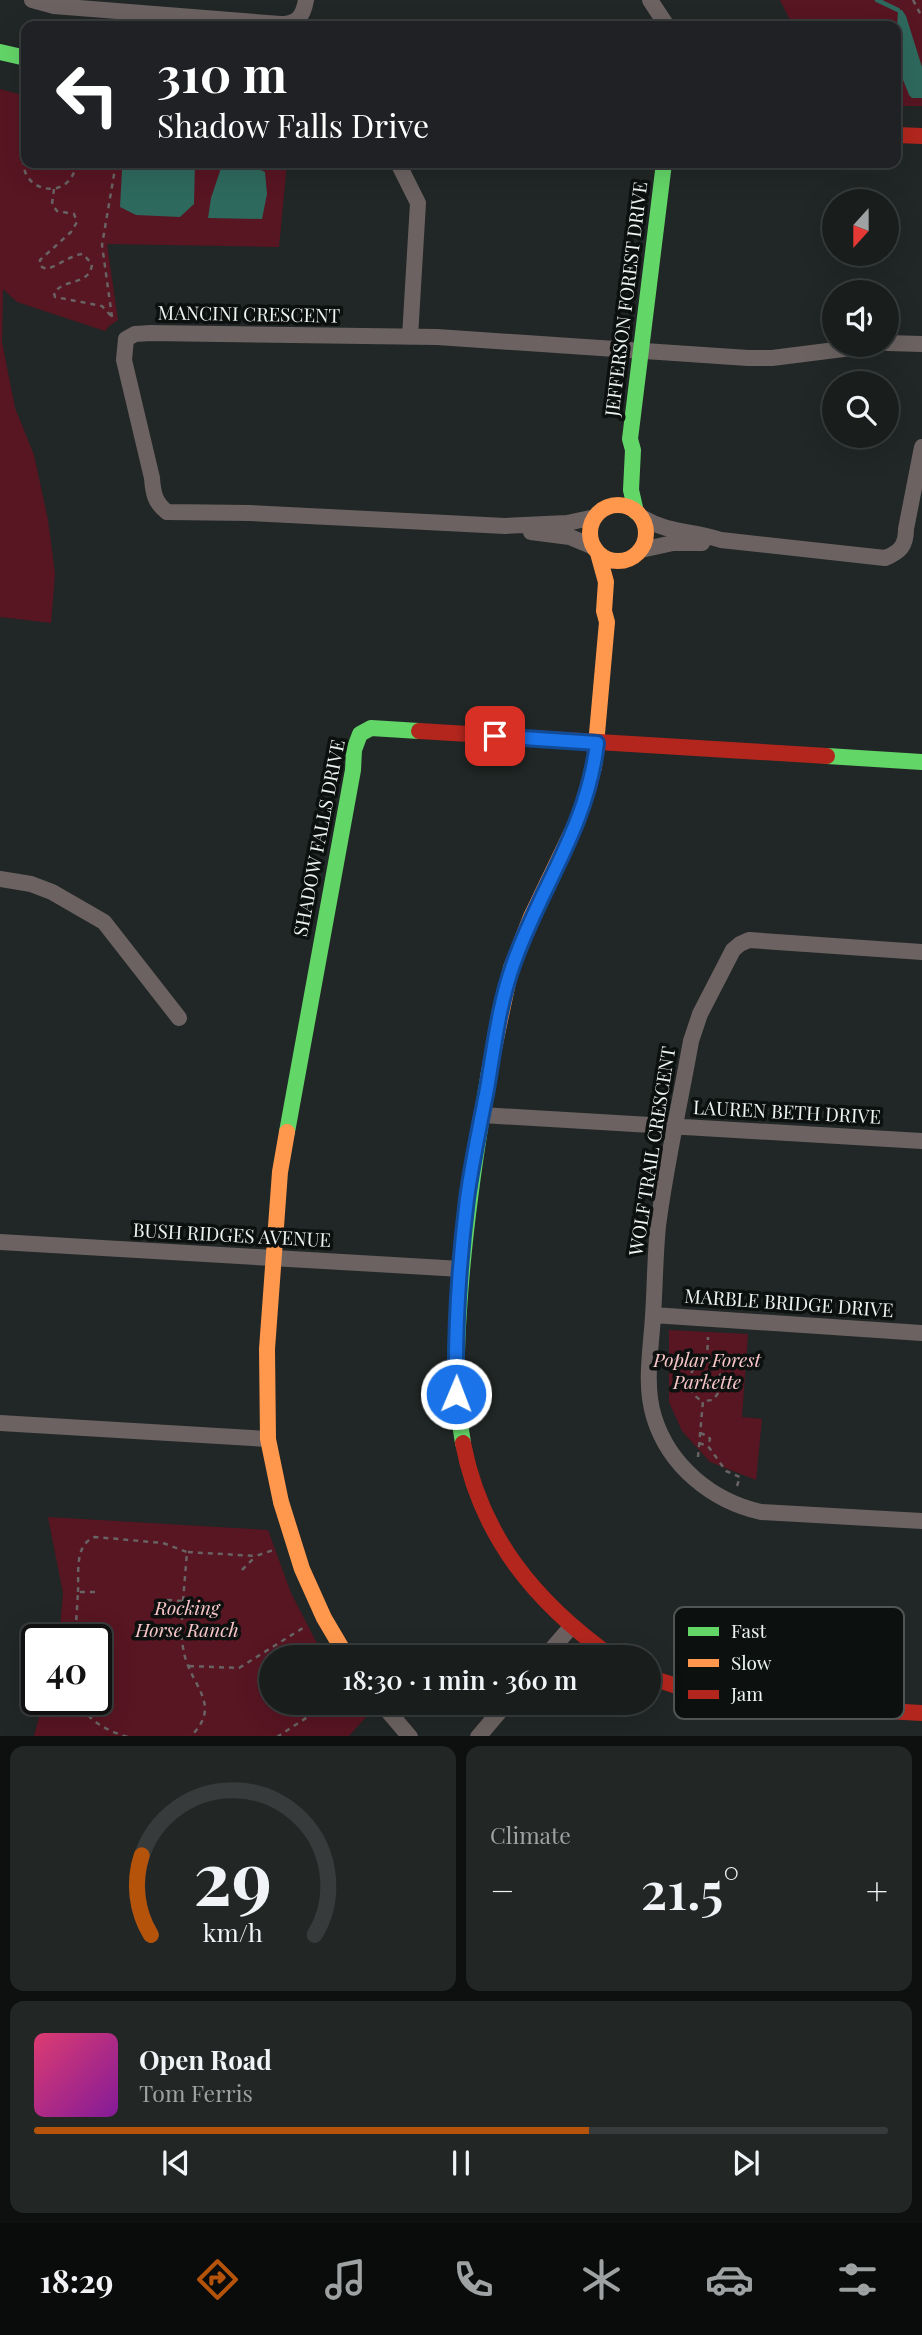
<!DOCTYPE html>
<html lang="en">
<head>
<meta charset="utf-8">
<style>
  body { margin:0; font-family:"Playfair Display",serif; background:#222625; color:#f1f3f6; height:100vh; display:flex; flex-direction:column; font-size:26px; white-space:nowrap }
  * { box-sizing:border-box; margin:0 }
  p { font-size:23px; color:#9fa2a3 }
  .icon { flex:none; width:38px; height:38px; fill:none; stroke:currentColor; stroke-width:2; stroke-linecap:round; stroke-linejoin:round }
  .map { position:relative; height:1736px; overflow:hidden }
  .panel { display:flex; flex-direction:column; gap:10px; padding:10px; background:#0e100f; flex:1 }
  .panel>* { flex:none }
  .hud { position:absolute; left:21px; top:21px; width:880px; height:147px; border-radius:14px; box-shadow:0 7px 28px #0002,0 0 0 2px #373b3b; background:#202124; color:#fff; overflow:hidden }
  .needle { width:46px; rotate:201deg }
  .tools { position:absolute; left:822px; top:189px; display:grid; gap:14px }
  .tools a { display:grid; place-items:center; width:77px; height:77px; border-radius:50%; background:#191d1c; box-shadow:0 7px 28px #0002,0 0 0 2px #373b3b; font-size:35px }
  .speed { position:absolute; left:21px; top:1624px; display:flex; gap:14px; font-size:35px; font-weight:700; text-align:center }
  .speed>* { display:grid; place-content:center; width:91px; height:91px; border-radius:50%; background:#191d1c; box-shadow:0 7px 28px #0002,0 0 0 2px #373b3b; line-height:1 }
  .speed .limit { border:4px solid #111; border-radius:10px; background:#fff; color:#111 }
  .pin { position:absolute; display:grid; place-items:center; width:60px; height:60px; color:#fff; margin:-30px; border-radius:14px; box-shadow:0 4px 10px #0006 }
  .me { position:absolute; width:77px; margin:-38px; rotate:1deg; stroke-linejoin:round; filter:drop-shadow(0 0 5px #0008) }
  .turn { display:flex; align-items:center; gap:24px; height:147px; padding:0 21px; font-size:32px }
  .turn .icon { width:91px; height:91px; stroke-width:2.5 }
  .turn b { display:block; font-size:49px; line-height:60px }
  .big { font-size:52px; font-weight:600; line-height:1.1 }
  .panel .tile { flex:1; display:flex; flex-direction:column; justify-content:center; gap:10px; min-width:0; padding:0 24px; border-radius:14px; background:#222625 }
  .panel .dial { align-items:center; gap:0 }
  .dial svg { height:182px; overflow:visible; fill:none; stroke:#373b3b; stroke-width:7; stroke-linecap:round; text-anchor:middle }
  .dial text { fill:#f1f3f6; stroke:none }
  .song { display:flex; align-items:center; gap:21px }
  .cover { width:84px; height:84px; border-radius:10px; background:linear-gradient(135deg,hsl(340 70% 55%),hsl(290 70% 35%)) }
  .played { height:7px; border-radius:4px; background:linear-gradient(90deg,#b45309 65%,#373b3b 65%) }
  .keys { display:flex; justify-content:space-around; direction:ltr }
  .heat { display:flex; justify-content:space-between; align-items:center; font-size:38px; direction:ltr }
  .panel .tiles { flex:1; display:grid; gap:10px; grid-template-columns:1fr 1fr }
  .tile:last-child { grid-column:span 2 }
  .trip { position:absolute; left:259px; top:1645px; width:402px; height:70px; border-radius:35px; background:#191d1c; box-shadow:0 7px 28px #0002,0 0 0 2px #373b3b; font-weight:600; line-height:70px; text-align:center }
  .tab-bar { display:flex; height:112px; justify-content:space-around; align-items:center; background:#0a0c0b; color:#9fa2a3 }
  .tab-bar .icon { width:49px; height:49px }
  .tab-bar .selected { color:#b45309 }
  .tab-bar b { font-size:32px; color:#f1f3f6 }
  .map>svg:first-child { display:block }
</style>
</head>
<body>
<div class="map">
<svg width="922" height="1737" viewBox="0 0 922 1737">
  <rect width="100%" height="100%" fill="#212726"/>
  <!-- green -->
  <path fill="#581522" d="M780 0H922V106H896V26H793Z
    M0 89 26 96V163H287L279 247 107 244 118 320 109 326 105 331 17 302 3 289 2 342 15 408 34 455 48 520 55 574 51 623 0 617Z
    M669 1330 748 1334 742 1417 762 1419 756 1480 710 1462 682 1431 669 1402Z
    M48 1517 268 1530 291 1593 324 1657H271V1703H355L366 1717 349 1736H34L44 1699H96V1640H59L63 1593Z"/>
  <!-- water -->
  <path fill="#2e695e" d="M898 10H902L906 16 922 67V98H912L909 95C905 83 897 69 896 56 894 39 898 25 898 10Z
    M125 163H195L194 204 180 217 136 215 120 207 122 170Z
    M228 163H245L265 172 267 194 262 219 208 218 211 198 222 165Z"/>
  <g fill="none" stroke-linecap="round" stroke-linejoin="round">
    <!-- stream -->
    <path stroke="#2e695e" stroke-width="4.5" d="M877 0 898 10"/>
    <!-- path -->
    <path stroke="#696364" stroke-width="2.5" stroke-dasharray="5 5" stroke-linecap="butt" d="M913 0 922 17
      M26 150C11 192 72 205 76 163
      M54 189 52 204 57 211 74 214 77 222 71 232 40 260V266L46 269C59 266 70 255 83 254L92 264C90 286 64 278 54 293L55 297 102 306 112 317
      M112 317 102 245 116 163
      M707 1360 708 1337
      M700 1433 708 1436 710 1439 708 1446
      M699 1443 708 1446 726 1471 740 1477 737 1486
      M698 1457 703 1401 713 1400 719 1392 721 1376 713 1364 707 1360C703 1362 699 1363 696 1366 685 1377 689 1396 703 1401
      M242 1570 254 1558
      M78 1592C79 1573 74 1544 95 1537L163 1543 187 1552
      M167 1600 183 1601C182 1619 180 1639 185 1657 194 1689 222 1706 190 1737
      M183 1601 187 1552 256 1556 276 1549
      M75 1640 78 1592H95
      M189 1666 239 1668 306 1626
      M77 1699C86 1720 107 1731 128 1737
      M277 1737 329 1703"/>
    <!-- street -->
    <path stroke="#6c6262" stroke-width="16" d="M32 0 54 6 280 24C297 24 303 17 306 0
      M650 0 667 26
      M399 165 418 203 410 337
      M887 343 922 344
      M595 517 567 523 505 526 250 513 167 512C155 503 153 493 152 478L124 360 126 339 135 334 151 333 437 337 748 358H772L875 345
      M641 517C670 534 691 530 721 540L885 558C900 552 906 546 906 529L922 447
      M531 532 570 537 594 547
      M641 550 673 543H702
      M0 879 31 884 52 892 104 922 179 1018
      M922 952 749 940 740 944 733 950 700 1014 691 1041C680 1103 666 1164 658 1226 655 1256 655 1286 653 1316 651 1350 644 1385 654 1417 669 1466 712 1501 761 1512L922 1521
      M482 1115 922 1141
      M0 1242 461 1269
      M653 1315 922 1333
      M0 1423 268 1439
      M545 1657 570 1628
      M381 1703 410 1737
      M478 1737 507 1703"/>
    <!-- fast -->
    <path stroke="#63d668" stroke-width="16" d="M0 52 26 58
      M636 512 631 490 633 450 630 439 664 163
      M827 756 922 762
      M287 1132 353 770 354 750 360 734 371 728 419 731
      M463 1443C455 1398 456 1355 459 1310 464 1230 476 1151 489 1072"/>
    <!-- slow -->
    <path stroke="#ff974d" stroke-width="16" d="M590 533a28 28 0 1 1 56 0a28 28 0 1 1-56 0Z
      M489 1072 511 968 531 917 578 819 594 767 607 622 604 611 606 582 598 553
      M287 1132 280 1172 267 1349 268 1439 281 1502 302 1569 324 1618 347 1657"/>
    <!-- jam -->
    <path stroke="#b3261e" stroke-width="16" d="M896 135 922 136
      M419 731 827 756
      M463 1443C481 1537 536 1603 612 1657
      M649 1677 713 1698 743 1703 922 1713"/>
  </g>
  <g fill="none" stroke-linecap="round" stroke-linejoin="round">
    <!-- route casing -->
    <g stroke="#114b97" stroke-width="18">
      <path id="route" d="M456 1394C455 1330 459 1263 467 1199 472 1162 480 1125 487 1089 494 1048 499 1004 513 965 540 887 587 829 597 743L495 736"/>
    </g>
    <!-- route -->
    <use href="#route" stroke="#1a73e8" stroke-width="12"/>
  </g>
  <g text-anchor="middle" stroke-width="7" stroke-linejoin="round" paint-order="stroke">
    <!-- street labels -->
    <g font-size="19" fill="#eef4f3" stroke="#0c100f">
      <text transform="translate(626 299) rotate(-83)" y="7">JEFFERSON FOREST DRIVE</text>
      <text transform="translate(249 314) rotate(1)" y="7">MANCINI CRESCENT</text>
      <text transform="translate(319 838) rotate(-79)" y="7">SHADOW FALLS DRIVE</text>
      <text transform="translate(787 1112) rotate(3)" y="7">LAUREN BETH DRIVE</text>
      <text transform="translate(652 1151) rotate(-81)" y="7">WOLF TRAIL CRESCENT</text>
      <text transform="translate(232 1235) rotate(3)" y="7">BUSH RIDGES AVENUE</text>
      <text transform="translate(789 1303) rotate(4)" y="7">MARBLE BRIDGE DRIVE</text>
    </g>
    <!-- park labels -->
    <g font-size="19" font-style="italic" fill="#f8c6c8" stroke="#0c100f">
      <text x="707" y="1367">Poplar Forest<tspan x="707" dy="22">Parkette</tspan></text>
      <text x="187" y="1615">Rocking<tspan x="187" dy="22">Horse Ranch</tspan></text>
    </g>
  </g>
  <!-- legend -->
  <rect x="674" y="1607" width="230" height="112" rx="10" fill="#0c100f" stroke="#505453" stroke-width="2"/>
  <rect x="688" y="1627" width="31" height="9" fill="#63d668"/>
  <rect x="688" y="1659" width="31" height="8" fill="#ff974d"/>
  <rect x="688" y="1690" width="31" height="9" fill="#b3261e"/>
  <g font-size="19" fill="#eef4f3">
    <text x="731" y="1638">Fast</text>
    <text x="731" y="1670">Slow</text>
    <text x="731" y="1701">Jam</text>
  </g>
</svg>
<div class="tools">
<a><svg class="needle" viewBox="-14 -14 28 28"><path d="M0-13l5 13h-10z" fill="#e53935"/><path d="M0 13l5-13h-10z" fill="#9fa2a3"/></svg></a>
<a><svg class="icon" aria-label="sound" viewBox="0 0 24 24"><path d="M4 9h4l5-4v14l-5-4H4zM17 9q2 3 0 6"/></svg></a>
<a><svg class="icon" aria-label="search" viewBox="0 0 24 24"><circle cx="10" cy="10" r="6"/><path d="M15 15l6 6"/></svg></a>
</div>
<div class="speed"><div class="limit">40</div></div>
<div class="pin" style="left:495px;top:736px;background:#d93025"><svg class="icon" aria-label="arrive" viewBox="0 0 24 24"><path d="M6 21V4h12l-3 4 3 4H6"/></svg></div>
<svg class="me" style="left:456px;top:1394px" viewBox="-20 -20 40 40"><circle r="17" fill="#1a73e8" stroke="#fff" stroke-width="3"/><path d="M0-11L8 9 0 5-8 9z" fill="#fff"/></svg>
<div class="trip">18:30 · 1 min · 360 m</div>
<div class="hud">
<div class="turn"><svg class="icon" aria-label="left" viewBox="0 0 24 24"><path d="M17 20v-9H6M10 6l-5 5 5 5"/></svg><div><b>310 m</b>Shadow Falls Drive</div></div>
</div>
</div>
<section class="panel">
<div class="tiles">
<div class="tile dial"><svg viewBox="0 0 100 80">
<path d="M14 69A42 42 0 1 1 86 69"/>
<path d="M14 69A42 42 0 0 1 10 34" stroke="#b45309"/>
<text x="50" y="56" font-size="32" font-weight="700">29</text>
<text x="50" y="72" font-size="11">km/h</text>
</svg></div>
<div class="tile"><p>Climate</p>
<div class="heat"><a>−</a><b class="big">21.5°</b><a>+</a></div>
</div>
<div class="tile">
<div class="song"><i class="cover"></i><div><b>Open Road</b><p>Tom Ferris</p></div></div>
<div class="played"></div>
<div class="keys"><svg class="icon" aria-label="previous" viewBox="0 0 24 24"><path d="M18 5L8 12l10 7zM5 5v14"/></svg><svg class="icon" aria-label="pause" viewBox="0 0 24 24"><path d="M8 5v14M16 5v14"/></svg><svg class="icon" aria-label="next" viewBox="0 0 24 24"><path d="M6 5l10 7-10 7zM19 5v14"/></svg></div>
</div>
</div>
</section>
<nav class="tab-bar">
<b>18:29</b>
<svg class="icon selected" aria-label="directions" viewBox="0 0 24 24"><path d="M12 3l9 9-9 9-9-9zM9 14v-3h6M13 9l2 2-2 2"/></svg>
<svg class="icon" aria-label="music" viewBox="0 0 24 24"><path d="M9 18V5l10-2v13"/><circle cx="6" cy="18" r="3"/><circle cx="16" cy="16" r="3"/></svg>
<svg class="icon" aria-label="phone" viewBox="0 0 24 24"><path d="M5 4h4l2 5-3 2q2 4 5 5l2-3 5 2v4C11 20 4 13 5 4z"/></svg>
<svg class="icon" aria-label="climate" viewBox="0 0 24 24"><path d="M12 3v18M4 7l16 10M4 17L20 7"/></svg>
<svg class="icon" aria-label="car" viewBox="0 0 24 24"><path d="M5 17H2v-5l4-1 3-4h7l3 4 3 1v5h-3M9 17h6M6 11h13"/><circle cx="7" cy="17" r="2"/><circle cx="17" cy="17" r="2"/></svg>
<svg class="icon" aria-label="filters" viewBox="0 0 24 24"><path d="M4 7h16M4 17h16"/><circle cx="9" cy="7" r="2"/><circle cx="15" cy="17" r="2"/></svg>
</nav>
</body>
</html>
